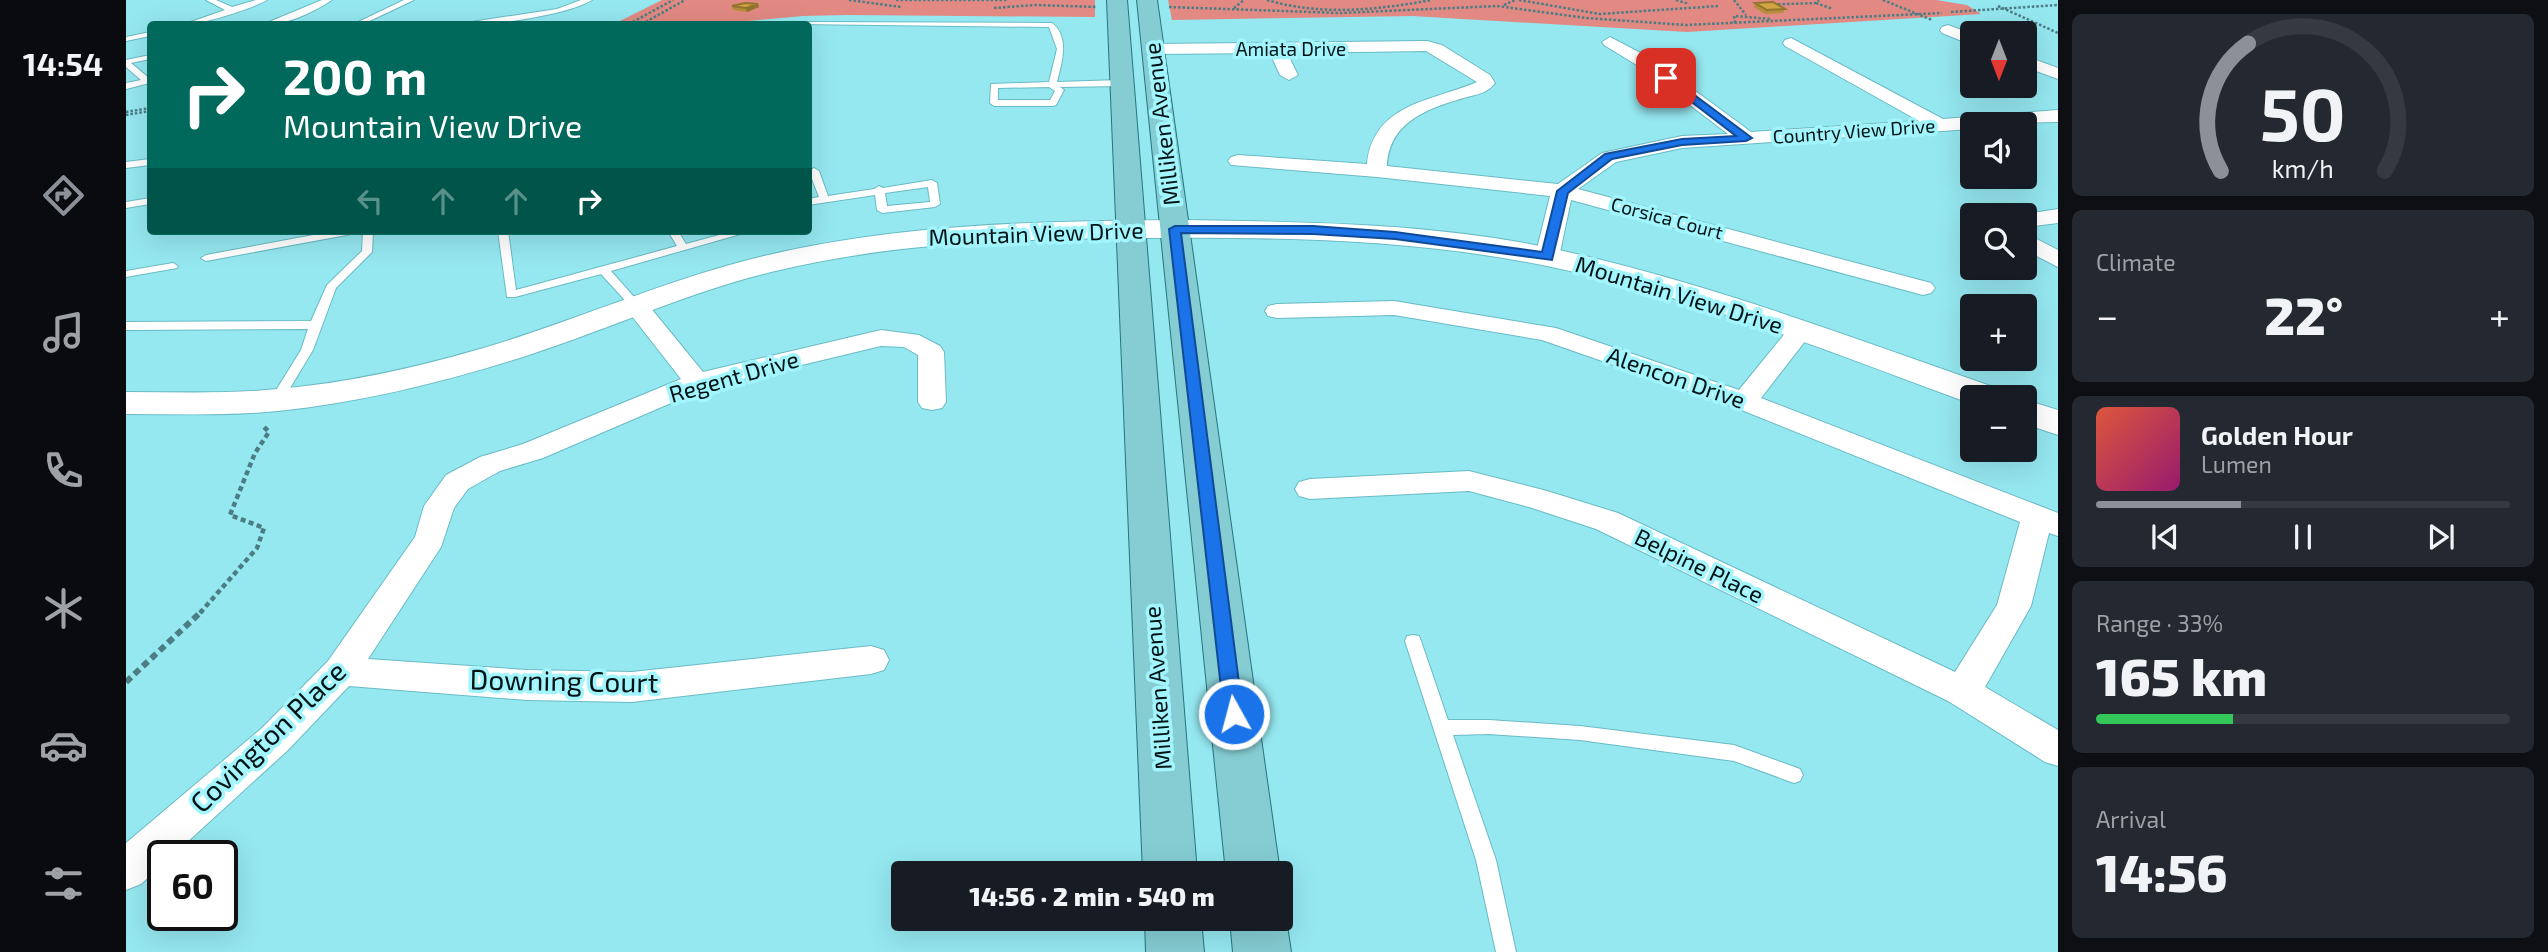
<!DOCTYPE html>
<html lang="en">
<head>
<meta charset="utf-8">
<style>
  body { margin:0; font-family:"Exo 2",sans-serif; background:#242831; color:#f1f3f6; height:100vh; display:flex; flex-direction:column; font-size:26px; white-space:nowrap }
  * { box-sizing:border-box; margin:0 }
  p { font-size:23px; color:#9ea1a6 }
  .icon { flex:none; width:38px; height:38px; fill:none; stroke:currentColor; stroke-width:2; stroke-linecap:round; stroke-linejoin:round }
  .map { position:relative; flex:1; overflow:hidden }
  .side { display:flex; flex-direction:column; gap:14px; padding:14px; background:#0d0f14; width:490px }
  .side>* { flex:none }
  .top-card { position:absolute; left:21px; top:21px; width:665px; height:214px; border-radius:7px; box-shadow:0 7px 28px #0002; background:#00695c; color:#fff; overflow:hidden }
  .needle { width:46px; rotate:180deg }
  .tools { position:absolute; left:1834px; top:21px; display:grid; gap:14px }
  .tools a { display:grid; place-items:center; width:77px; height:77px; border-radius:7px; background:#171b24; box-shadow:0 7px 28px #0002; font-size:35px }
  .speed { position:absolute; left:21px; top:840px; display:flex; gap:14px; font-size:35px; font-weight:700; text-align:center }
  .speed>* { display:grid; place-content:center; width:91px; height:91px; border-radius:50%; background:#171b24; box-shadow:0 7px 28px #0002; line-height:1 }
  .speed .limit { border:4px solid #111; border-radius:10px; background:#fff; color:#111 }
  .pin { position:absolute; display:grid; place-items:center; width:60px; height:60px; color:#fff; margin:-30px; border-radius:14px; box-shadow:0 4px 10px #0006 }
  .me { position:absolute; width:77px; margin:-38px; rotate:353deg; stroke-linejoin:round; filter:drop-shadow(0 0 5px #0008) }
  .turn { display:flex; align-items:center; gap:24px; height:147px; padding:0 21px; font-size:32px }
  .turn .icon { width:91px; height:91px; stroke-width:2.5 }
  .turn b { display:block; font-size:49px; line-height:60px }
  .lanes { display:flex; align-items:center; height:66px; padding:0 21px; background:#0003; justify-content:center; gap:35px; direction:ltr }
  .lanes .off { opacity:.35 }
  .big { font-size:52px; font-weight:800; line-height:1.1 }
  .side .widget { flex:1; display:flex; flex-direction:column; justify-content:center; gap:10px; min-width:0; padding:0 24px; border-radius:10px; background:#242831 }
  .side .dial { align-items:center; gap:0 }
  .dial svg { height:182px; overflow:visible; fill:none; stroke:#363941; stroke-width:7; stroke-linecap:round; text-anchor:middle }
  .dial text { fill:#f1f3f6; stroke:none }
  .song { display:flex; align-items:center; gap:21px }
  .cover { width:84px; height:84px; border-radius:10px; background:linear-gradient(135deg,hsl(10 70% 55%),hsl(320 70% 35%)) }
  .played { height:7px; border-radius:4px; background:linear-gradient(90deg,#8c9099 35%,#363941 35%) }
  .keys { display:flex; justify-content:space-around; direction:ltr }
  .heat { display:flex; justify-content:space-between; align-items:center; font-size:38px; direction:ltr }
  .charge { height:10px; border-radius:5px; background:linear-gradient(90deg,#34c759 33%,#363941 0) }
  .trip { position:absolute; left:765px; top:861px; width:402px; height:70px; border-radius:7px; background:#171b24; box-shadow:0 7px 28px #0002; font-weight:800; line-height:70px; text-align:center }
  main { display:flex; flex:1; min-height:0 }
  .menu { display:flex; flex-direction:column; width:126px; justify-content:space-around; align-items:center; background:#090b0e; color:#9ea1a6 }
  .menu .icon { width:49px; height:49px }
  .menu .current { color:#8c9099 }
  .menu b { font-size:32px; color:#f1f3f6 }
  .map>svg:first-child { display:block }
</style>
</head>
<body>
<main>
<nav class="menu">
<b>14:54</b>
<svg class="icon current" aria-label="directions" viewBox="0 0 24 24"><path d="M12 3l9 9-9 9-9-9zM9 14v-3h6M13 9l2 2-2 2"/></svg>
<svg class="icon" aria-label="music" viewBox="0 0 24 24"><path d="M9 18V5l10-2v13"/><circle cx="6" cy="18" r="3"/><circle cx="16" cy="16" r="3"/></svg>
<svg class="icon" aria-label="phone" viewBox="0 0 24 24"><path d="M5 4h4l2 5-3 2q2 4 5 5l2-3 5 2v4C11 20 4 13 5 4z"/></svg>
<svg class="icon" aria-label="climate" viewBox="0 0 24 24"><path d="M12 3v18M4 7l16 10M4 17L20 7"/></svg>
<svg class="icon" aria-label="car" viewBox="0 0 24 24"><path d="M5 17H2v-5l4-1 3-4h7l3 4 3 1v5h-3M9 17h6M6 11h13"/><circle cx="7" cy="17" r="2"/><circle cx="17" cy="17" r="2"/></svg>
<svg class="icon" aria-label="filters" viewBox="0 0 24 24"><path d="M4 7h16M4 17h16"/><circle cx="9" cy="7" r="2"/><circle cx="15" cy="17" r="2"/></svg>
</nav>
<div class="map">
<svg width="1932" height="952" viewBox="0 0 1932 952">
  <rect width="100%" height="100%" fill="#95e7f0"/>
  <!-- green -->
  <path fill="#e28983" d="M536 0H969V17L722 15 677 16 590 24H488Z
    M1042 0H1810L1841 5 1855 14 1561 32 1286 16 1046 20Z"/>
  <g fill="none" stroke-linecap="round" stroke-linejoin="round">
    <!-- lane casing -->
    <g stroke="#69bbc4" stroke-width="2">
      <path id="lane" d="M80 0H90L106 7 130 0H141C125 9 78 24 59 24L99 10Z
        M196 0H206C188 12 159 26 138 24Z
        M278 0H288L237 24H228Z
        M455 0H466C442 15 361 27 332 24L431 9Z
        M674 22 926 23C944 37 936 62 931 82L995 80 999 83 995 86 934 87 938 90 930 105 927 106H868L864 103 865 84 923 82 931 49 923 27 671 24ZM923 87 929 91 924 100H872V88Z
        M24 32V36L0 41V37Z
        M24 55V59L5 63 24 79V83L0 89V83L15 80 0 67V60Z
        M24 159V165L0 168V162Z
        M688 168 693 171 702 196 748 189 753 186 757 188 806 180 811 183 814 204 809 207 756 213 751 210 749 195 682 205V199L693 197 683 171ZM802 187 804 202 761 206 759 193Z
        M24 198V204L0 208V202Z
        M209 231H231L226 234 80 261 75 258 80 255Z
        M237 231H247L246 252 210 288 187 350 155 403H145L144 400 175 350 182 329 0 330V322L185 321 201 285 236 251Z
        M372 231H382L390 290 551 246 542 231H552L560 244 608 231H625L485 271 516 306 510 309 506 308 475 274 389 297H381Z
        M47 263 52 266 51 268 0 277V271Z
        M1287 635 1293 636 1295 641 1322 720H1363L1454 726 1608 745 1674 769 1677 775 1674 781 1668 783 1608 761 1454 740 1363 734 1327 735 1370 860 1390 952H1370L1350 860 1279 641 1281 636Z"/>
    </g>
    <!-- street casing -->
    <g stroke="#69bbc4" stroke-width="2">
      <path id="street" d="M1822 25 1846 34V45L1816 33 1814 30 1816 27Z
        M1484 37 1526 59 1625 132 1793 121 1659 46 1657 43 1659 40 1665 38 1817 119 1932 110V122L1846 124V129L1556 148 1490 162 1452 189 1805 283 1809 288 1805 293 1797 295 1445 200 1433 257 1429 262H1413L1409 257 1424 196 1251 177 1105 165 1102 161 1105 157 1112 155 1241 164C1247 103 1307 101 1351 82L1300 51 1161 53 1172 75 1163 80 1154 75 1144 53 1028 54 1020 49 1028 44 1301 41 1316 45 1364 75 1369 83C1362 93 1352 94 1341 97 1303 108 1263 121 1261 166L1432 184 1476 153 1556 136 1602 134 1514 67 1478 45 1476 42Z
        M1899 56 1932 68V79L1899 67Z
        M1932 209V223L1899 227V215H1892Z
        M1899 233 1932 250V267L1899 250Z
        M510 299 519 301 577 372 755 330 793 335 814 346 818 352 820 402 816 408 806 410 796 408 792 402V355L778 347 755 346 580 388 417 458 374 471 342 489 328 508 315 547 242 659 401 670 506 672 745 646 758 650 763 660 758 670 745 674 506 702 401 700 223 686 162 750 46 856H37V864L15 884 0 890V843L136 728 202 661 289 537 298 506 320 475 354 457 397 444 555 379 498 306 501 301Z
        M1268 301 1430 328 1613 390 1665 326 1674 323 1683 326 1687 331 1635 398 1932 513V536L1923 533 1905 606 1859 687 1932 730V766L1919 762 1822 701 1470 529 1403 507 1343 491 1184 499 1173 496 1169 489 1173 482 1184 479 1343 471 1421 491 1492 513 1829 672 1871 605 1894 522 1608 407 1416 340 1268 315 1151 318 1142 316 1139 311 1142 306 1151 304Z"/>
    </g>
    <!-- secondary casing -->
    <g stroke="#69bbc4" stroke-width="2">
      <path id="secondary" d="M1060 220C1181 222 1304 223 1424 248 1578 281 1724 337 1873 389L1878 397H1846V404C1707 353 1567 296 1421 266 1294 240 1163 237 1033 238 904 238 772 241 645 272 556 294 472 334 384 361 309 384 231 403 152 411 102 416 51 414 0 414V392C51 392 102 394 152 389 221 383 288 368 354 349 450 321 541 279 638 256 776 223 919 221 1060 220Z
        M1899 400 1932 410V435L1899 424Z"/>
    </g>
    <!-- primary casing -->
    <g stroke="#22767e" stroke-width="2">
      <path id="primary" d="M981 0H1001L1071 873H1017Z
        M1011 0H1031L1154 873H1100Z
        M1155 907 1160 919 1165 952H1107L1104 919H1155Z
        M1019 919H1075L1078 952H1020Z"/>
    </g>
    <!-- path-far2 -->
    <path stroke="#4b7d83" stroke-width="2.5" stroke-dasharray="2.5 2" stroke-linecap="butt" d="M723 0 775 7
      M770 0H881
      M1141 0C1195 16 1251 10 1306 0
      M1393 0 1474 14 1592 6
      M1550 0 1563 4
      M1608 0 1620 15
      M1757 0 1806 20
      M1690 3 1707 9
      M1378 5 1389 0
      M1634 5 1690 3 1693 0
      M1872 6 1932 33
      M1043 7 1214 13 1371 6 1460 18 1560 25 1816 13
      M868 8 909 5 971 7
      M1108 8 1118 0
      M1825 12 1932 5
      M1609 23 1608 16 1645 19
      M503 24 547 0
      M516 24 559 0
      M0 112 24 108
      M0 115 24 111"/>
    <!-- path-far1 -->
    <path stroke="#4b7d83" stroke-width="4.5" stroke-dasharray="5 3.5" stroke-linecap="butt" d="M74 613 131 548 138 528 104 515 129 453 143 432 136 425"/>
    <!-- path -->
    <path stroke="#4b7d83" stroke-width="6" stroke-dasharray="7 4.5" stroke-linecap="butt" d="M0 682 76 611"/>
    <!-- lane -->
    <use href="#lane" fill="#fff" fill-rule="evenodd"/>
    <!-- street -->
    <use href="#street" fill="#fff" fill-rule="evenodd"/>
    <!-- secondary -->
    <use href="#secondary" fill="#fff" fill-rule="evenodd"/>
    <!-- primary -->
    <use href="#primary" fill="#85cdd3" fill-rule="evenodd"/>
  </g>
  <!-- wall -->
  <path fill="#b48e39" d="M1629 3 1659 9 1657 13 1639 14 1628 7Z
    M606 6 633 7 621 12 607 10Z"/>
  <!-- shaded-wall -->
  <path fill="#92742e" d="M632 4 633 7 621 12 620 8Z"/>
  <!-- building -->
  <path fill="#d1a542" stroke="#92742e" stroke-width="2" d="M1647 2 1659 9 1641 10 1629 3Z
    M619 3 632 4 620 8 606 6Z"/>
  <!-- route -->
  <path fill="#1a73e8" stroke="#114b97" stroke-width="2" d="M1537 76H1543L1626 138 1620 141 1556 145 1486 159 1442 193 1426 260 1269 239 1187 234 1055 233 1117 714 1115 720 1108 722 1101 720 1098 714 1043 229 1049 226H1187L1269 232 1416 252 1431 191 1479 154 1556 139 1610 136 1537 80Z"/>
  <g text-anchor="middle" stroke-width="7" stroke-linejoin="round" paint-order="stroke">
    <!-- far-street labels -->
    <g font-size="19" fill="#001315" stroke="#a2f5fd">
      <text x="1165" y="56">Amiata Drive</text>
      <text transform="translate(1728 131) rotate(-4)" y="7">Country View Drive</text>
      <text transform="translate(1541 218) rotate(15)" y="7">Corsica Court</text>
    </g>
    <!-- street labels -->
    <g font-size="23" fill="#001315" stroke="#a2f5fd">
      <text transform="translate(1036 124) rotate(-97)" y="8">Milliken Avenue</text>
      <text transform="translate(910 234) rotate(-2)" y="8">Mountain View Drive</text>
      <text transform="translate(1553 295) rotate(17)" y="8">Mountain View Drive</text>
      <text transform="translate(608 377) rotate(-16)" y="8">Regent Drive</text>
      <text transform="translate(1550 378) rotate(19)" y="8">Alencon Drive</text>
      <text transform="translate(1573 566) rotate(26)" y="8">Belpine Place</text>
      <text transform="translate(1032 688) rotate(-94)" y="8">Milliken Avenue</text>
    </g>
    <!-- near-street labels -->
    <g font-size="28" fill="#001315" stroke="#a2f5fd">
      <text transform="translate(438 681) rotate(1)" y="10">Downing Court</text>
      <text transform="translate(142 737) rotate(-44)" y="10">Covington Place</text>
    </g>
  </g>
</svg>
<div class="tools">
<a><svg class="needle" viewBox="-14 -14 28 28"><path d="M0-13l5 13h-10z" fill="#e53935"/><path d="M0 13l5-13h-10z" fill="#9ea1a6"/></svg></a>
<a><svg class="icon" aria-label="sound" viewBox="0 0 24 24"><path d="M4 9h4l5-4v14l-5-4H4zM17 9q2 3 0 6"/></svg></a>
<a><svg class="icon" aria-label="search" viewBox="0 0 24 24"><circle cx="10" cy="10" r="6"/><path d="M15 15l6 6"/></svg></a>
<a>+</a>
<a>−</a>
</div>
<div class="speed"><div class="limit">60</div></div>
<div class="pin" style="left:1540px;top:78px;background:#d93025"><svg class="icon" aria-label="arrive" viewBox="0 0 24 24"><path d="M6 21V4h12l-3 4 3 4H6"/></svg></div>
<svg class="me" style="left:1108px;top:714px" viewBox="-20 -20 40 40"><circle r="17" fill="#1a73e8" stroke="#fff" stroke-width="3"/><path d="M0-11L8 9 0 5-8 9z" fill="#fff"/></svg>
<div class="trip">14:56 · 2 min · 540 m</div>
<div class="top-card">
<div class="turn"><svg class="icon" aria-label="right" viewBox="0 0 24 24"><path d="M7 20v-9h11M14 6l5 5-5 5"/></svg><div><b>200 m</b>Mountain View Drive</div></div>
<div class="lanes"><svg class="icon off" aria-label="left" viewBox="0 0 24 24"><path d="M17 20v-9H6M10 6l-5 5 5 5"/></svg><svg class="icon off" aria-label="ahead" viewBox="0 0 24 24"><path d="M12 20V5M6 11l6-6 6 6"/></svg><svg class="icon off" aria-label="ahead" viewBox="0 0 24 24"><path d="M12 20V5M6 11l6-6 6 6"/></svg><svg class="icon" aria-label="right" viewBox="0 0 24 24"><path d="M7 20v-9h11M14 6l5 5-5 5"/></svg></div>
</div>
</div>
<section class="side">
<div class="widget dial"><svg viewBox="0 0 100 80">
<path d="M14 69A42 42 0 1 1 86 69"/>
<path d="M14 69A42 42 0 0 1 26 13" stroke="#8c9099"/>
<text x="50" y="56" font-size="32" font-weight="700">50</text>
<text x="50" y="72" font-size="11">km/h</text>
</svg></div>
<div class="widget"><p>Climate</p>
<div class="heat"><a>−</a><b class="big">22°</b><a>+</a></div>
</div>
<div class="widget">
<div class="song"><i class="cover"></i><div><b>Golden Hour</b><p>Lumen</p></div></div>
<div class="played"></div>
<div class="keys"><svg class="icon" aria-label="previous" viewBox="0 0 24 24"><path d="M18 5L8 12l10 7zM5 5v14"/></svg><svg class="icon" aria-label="pause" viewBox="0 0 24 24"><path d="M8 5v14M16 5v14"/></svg><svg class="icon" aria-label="next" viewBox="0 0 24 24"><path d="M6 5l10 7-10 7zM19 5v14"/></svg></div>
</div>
<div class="widget"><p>Range · 33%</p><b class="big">165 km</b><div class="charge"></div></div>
<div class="widget"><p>Arrival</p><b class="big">14:56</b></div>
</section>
</main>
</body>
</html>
